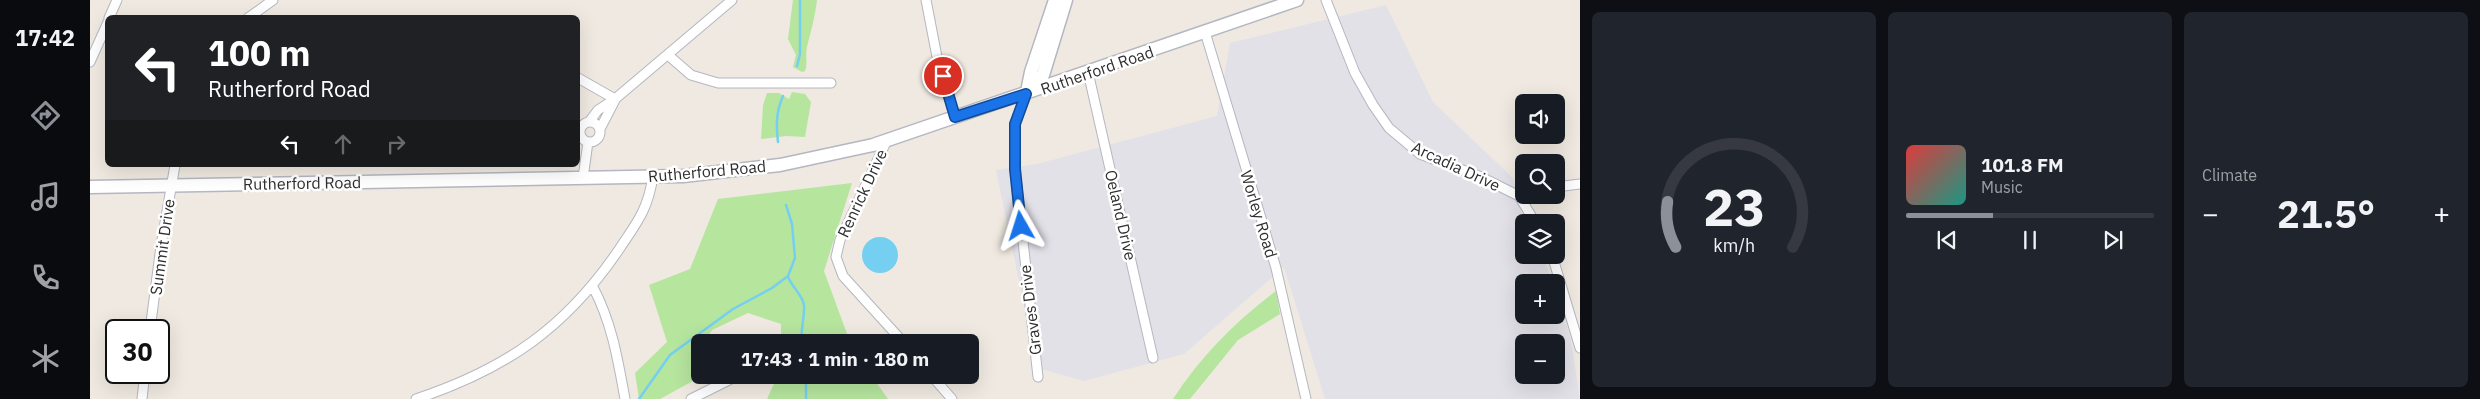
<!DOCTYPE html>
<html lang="en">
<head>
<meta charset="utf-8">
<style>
  body { margin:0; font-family:"IBM Plex Sans",sans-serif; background:#20242c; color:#f1f3f6; height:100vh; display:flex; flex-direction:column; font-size:19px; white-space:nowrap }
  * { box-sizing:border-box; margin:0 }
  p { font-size:16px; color:#9ea1a6 }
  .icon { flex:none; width:28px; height:28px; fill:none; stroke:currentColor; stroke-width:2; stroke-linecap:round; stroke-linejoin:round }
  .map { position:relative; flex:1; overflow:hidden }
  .details { display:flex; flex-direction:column; gap:12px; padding:12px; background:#0d0f14; width:900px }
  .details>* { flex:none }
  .hud { position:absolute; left:15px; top:15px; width:475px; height:152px; border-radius:8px; box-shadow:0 5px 20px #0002; background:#202124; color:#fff; overflow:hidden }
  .buttons { position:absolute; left:1425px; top:94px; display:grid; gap:10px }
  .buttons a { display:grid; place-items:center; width:50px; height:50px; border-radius:8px; background:#171b24; box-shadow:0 5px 20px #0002; font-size:25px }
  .speed { position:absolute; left:15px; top:319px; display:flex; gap:10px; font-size:25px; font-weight:700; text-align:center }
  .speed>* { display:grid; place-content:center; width:65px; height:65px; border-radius:50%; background:#171b24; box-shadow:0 5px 20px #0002; line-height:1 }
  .speed .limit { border:2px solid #111; border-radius:8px; background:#fff; color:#111 }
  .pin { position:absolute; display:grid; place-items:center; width:42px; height:42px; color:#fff; margin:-21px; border:2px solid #fff; border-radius:50%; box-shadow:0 1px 5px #0007 }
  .me { position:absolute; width:55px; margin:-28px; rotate:354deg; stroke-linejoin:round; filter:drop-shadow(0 0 4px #0008) }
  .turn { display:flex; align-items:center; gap:18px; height:105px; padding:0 20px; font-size:22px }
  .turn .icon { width:65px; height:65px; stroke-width:2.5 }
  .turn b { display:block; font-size:35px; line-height:42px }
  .lanes { display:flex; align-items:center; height:48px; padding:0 20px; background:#0003; justify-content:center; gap:25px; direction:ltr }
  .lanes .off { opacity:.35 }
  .big { font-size:38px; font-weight:800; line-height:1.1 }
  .details .widget { flex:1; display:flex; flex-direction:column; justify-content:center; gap:8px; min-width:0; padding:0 18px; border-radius:8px; background:#20242c }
  .details .dial { align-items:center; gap:0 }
  .dial svg { height:130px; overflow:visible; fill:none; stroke:#363941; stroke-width:7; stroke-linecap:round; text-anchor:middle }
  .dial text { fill:#f1f3f6; stroke:none }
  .song { display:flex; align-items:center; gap:15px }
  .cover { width:60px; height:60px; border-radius:8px; background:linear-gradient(135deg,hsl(0 70% 55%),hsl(170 70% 35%)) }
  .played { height:5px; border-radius:2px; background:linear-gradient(90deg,#8c9099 35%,#363941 35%) }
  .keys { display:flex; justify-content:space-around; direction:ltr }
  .heat { display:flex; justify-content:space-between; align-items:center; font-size:28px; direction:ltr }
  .details .tiles { flex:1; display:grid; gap:12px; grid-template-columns:repeat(3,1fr) }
  .trip { position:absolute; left:601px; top:334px; width:288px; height:50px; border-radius:8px; background:#171b24; box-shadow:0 5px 20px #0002; font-weight:800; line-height:50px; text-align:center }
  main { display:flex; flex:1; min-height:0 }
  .menu { display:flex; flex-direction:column; width:90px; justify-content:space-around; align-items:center; background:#090b0e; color:#9ea1a6 }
  .menu .icon { width:35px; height:35px }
  .menu .current { color:#8c9099 }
  .menu b { font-size:22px; color:#f1f3f6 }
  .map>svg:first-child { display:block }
</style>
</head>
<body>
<main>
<nav class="menu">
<b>17:42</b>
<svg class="icon current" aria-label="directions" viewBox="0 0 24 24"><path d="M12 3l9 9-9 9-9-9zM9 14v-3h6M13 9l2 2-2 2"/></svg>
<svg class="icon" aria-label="music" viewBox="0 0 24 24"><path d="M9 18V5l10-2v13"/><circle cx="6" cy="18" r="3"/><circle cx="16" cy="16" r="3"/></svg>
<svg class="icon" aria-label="phone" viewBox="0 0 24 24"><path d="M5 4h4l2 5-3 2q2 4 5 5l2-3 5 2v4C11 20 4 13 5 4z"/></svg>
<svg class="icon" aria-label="climate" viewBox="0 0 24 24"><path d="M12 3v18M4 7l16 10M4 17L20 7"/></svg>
</nav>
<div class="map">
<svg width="1490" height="399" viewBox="0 0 1490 399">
  <rect width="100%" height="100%" fill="#efe9e1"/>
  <!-- industrial -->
  <path fill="#e3e1e8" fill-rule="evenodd" d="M1296 5 1343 102 1423 178 1434 222V255H1453L1462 282H1434V315H1466V296L1481 339 1490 399H1235L1194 267 1094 354 994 381 947 368 906 170 947 164 1127 116 1140 43ZM1434 342H1466V375H1434Z"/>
  <!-- green -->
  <path fill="#b6e59e" d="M703 0H727C725 17 721 31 717 47 715 55 718 63 715 71L712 72 703 67 706 55 698 39Z
    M702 92 715 94 721 102 715 137 696 136 671 139 673 105 677 93H689L699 99Z
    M762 183 734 271 760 342H691V324L658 313 622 330 614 342H610L608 351 610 375H614L570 399H549L545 373 577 342 559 285 600 269 628 199Z
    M1186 291 1190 314 1148 340 1100 399H1083C1111 356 1145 322 1186 291Z
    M688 375H781L798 399H677Z"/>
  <!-- water -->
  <path fill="#75cff0" d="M772 255a18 18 0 1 1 36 0a18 18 0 1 1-36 0Z"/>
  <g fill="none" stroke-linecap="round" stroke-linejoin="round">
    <!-- stream -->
    <path stroke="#75cff0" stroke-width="2.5" d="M707 66 710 54V0
      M688 142C686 125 686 112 693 96
      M698 277C702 287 713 296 714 305 715 317 710 330 712 342
      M549 399 580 355 643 309 682 288 698 276 705 258 702 224 696 205
      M716 399V375"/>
    <!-- street casing -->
    <g stroke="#b4b7c1" stroke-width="11">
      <path id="street" d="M836 0 848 62 865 117
        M1236 0 1265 73 1283 105 1299 128 1330 154 1391 177 1429 196 1445 222
        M19 18 27 0
        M158 18 183 0
        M1115 32 1186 268 1216 399
        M578 55 601 75 628 83H741
        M0 62 18 22
        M998 72 1063 358
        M488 78 525 99
        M936 94 925 124V169L948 377
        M490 132a10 10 0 1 1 20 0a10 10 0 1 1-20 0Z
        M499 122 508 110 525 99 642 0
        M510 129 525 100
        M797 140 750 240 746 257 753 276 813 342
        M493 178 498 142
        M1466 187 1490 184
        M1462 255 1490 348
        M503 287C522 323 528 360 535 399
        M60 330 71 246 85 165
        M841 375 862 399
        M52 399 55 372
        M326 399C416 369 476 328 530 248 548 221 558 209 563 176
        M601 399 649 375"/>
    </g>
    <!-- secondary casing -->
    <g stroke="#b4b7c1" stroke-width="15">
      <path id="secondary" d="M937 92 941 72 965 0
        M938 92 953 75 976 0
        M0 187 593 176 690 165 783 145 1207 0"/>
    </g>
    <!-- street -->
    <use href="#street" stroke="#fff" stroke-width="9"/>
    <!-- secondary -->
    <use href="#secondary" stroke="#fff" stroke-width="12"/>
  </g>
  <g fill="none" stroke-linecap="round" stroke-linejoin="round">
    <!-- route casing -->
    <g stroke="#114b97" stroke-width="12">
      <path id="route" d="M853 76 865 117 936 94 925 124V169L931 226"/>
    </g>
    <!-- route -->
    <use href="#route" stroke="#1a73e8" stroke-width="9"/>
  </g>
  <g text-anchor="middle" stroke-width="5" stroke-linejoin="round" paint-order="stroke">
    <!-- street labels -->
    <g font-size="16" fill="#2e2e2e" stroke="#fff">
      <text transform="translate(1007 70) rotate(-19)" y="6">Rutherford Road</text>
      <text transform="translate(1366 166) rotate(25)" y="6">Arcadia Drive</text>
      <text transform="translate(617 171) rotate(-5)" y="6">Rutherford Road</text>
      <text transform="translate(212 183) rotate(-1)" y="6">Rutherford Road</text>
      <text transform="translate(772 193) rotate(-65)" y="6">Renrick Drive</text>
      <text transform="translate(1169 214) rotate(73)" y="6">Worley Road</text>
      <text transform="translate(1031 215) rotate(77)" y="6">Oeland Drive</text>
      <text transform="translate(72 247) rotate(-82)" y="6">Summit Drive</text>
      <text transform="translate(940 310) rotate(-97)" y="6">Graves Drive</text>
    </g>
  </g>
</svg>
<div class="buttons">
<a><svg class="icon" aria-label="sound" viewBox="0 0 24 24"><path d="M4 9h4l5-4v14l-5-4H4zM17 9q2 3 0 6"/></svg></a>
<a><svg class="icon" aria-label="search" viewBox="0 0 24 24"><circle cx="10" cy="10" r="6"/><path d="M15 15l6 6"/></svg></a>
<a><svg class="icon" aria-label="layers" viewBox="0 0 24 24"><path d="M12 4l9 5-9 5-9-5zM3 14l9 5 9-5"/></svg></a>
<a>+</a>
<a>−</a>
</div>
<div class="speed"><div class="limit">30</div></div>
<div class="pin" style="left:853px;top:76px;background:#d93025"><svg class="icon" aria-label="arrive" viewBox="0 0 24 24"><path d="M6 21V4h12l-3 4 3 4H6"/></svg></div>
<svg class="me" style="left:931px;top:226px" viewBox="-20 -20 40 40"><path d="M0-17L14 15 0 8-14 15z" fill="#1a73e8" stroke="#fff" stroke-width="4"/></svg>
<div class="trip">17:43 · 1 min · 180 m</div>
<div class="hud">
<div class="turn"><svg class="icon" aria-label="left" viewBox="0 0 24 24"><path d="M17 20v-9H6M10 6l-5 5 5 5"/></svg><div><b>100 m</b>Rutherford Road</div></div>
<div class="lanes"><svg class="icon" aria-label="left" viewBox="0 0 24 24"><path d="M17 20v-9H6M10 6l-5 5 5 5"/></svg><svg class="icon off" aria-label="ahead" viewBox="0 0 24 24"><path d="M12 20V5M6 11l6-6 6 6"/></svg><svg class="icon off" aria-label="right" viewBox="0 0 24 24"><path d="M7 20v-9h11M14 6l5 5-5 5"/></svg></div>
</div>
</div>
<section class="details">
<div class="tiles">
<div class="widget dial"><svg viewBox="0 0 100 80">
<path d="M14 69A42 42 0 1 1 86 69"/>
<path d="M14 69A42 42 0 0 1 9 41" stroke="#8c9099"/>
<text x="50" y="56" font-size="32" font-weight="700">23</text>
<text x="50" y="72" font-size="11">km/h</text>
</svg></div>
<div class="widget">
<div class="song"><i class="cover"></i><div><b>101.8 FM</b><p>Music</p></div></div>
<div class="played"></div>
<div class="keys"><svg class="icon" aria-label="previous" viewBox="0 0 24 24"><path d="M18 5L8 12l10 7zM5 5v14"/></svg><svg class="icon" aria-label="pause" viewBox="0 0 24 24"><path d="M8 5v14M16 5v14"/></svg><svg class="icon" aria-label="next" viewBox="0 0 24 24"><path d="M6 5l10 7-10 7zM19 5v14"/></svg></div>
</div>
<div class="widget"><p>Climate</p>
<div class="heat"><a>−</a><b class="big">21.5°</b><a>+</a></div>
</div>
</div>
</section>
</main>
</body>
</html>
